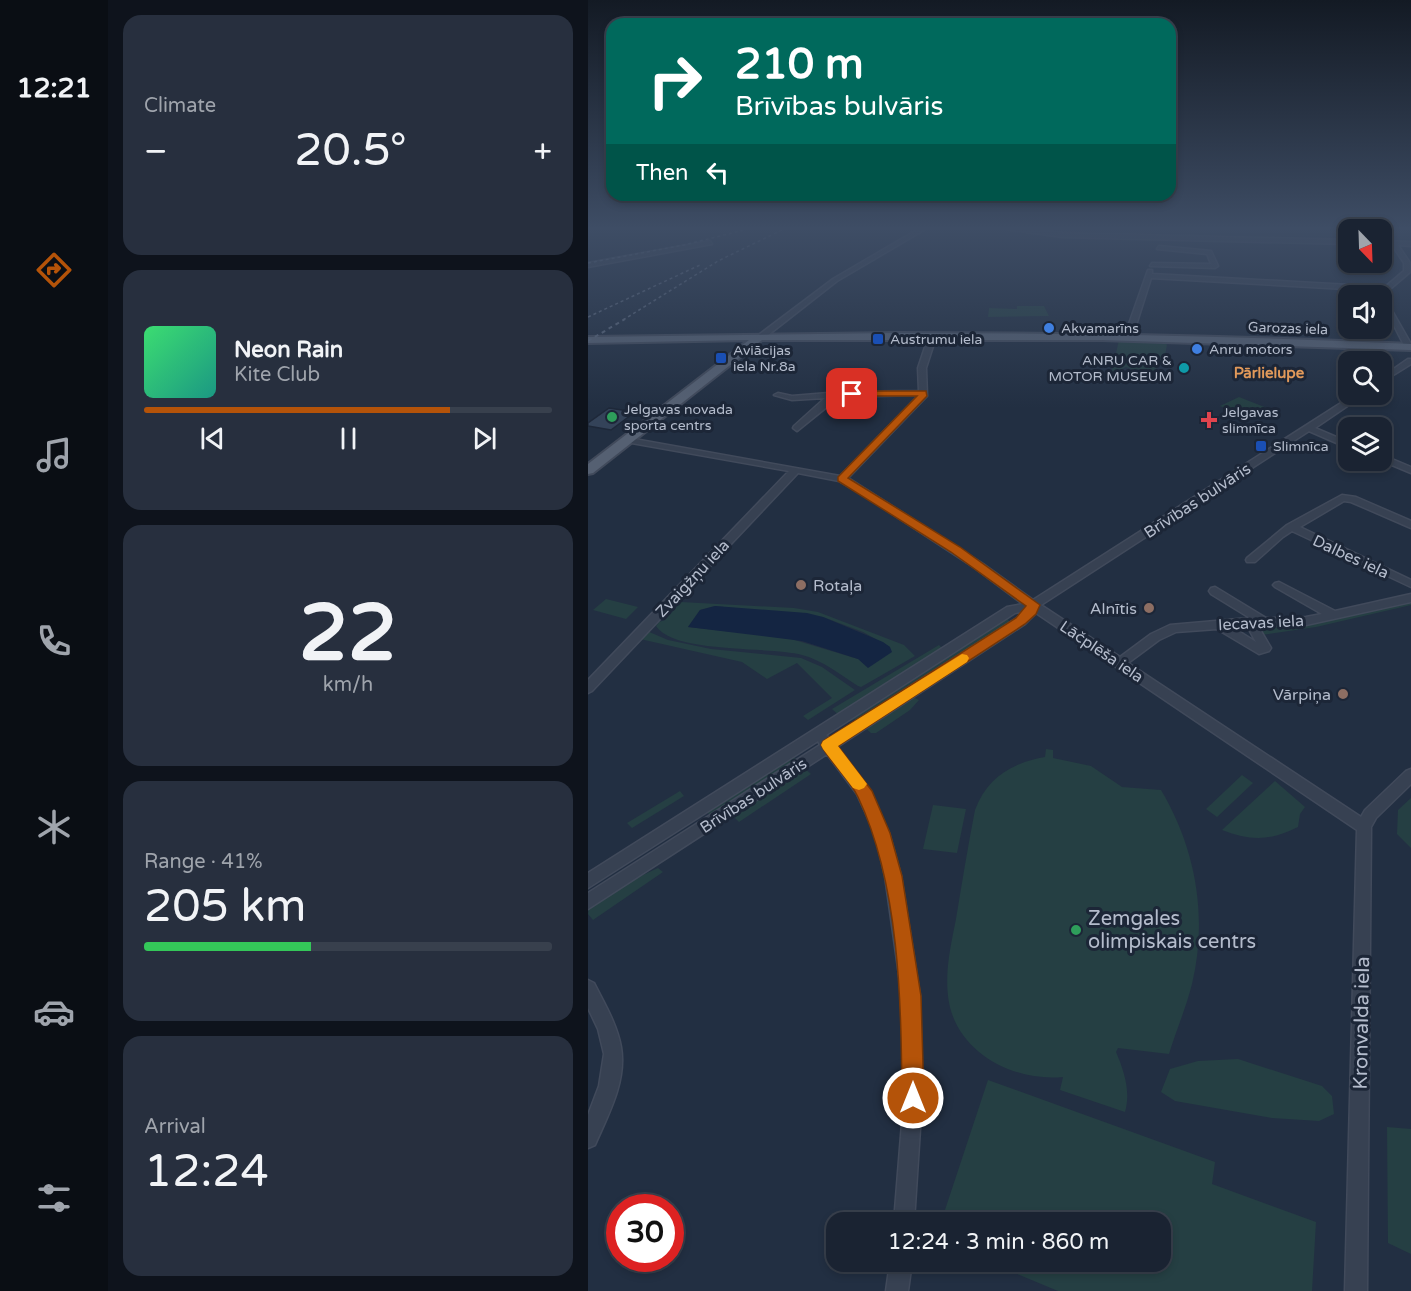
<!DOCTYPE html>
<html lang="en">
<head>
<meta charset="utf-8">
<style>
  body { margin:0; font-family:"Varela Round",sans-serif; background:#272f3e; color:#f1f3f6; height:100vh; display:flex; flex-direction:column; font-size:22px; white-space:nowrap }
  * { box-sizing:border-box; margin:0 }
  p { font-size:20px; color:#9fa4ac }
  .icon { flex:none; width:33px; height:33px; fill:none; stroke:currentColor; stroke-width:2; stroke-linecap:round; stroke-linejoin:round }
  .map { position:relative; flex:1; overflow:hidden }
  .details { display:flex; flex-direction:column; gap:15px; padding:15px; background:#0e131c; width:480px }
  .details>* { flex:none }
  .banner { position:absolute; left:18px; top:18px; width:570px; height:183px; border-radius:18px; box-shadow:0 3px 9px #0003,0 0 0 2px #38404d; background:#00695c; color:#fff; overflow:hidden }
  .needle { width:39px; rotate:157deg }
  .controls { position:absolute; left:750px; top:219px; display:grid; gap:12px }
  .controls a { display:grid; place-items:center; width:54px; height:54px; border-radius:12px; background:#1a2332; box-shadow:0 3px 9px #0003,0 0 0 2px #38404d; font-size:30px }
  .speed { position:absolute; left:18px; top:1194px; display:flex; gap:12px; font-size:30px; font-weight:700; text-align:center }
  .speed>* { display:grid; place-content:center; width:78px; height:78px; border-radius:50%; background:#1a2332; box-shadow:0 3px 9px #0003,0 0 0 2px #38404d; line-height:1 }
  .speed .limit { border:9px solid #d22; background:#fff; color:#111 }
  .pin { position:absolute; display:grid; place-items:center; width:51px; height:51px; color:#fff; margin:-26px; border-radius:12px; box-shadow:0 3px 9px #0006 }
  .me { position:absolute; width:66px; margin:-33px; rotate:0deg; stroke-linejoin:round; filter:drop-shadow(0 0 4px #0008) }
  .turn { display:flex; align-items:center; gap:21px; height:126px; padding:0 30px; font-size:27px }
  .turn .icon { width:78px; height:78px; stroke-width:2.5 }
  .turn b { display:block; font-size:42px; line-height:51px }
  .then { display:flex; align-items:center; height:57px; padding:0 30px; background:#0003; gap:12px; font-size:22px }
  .big { font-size:45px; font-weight:600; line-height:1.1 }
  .details .widget { flex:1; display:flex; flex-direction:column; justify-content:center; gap:9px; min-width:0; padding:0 21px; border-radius:18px; background:#272f3e }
  .details .dial { align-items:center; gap:0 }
  .dial b { font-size:78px; line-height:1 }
  .song { display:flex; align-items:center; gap:18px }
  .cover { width:72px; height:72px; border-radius:9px; background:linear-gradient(135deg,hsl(140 70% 55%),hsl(170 70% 35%)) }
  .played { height:6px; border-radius:3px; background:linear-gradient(90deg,#b45309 75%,#38404d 75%) }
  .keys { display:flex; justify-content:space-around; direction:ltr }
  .heat { display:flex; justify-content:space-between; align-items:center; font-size:33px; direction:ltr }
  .charge { height:9px; border-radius:4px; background:linear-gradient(90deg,#34c759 41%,#38404d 0) }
  .trip { position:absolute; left:238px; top:1212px; width:345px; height:60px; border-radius:18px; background:#1a2332; box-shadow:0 3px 9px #0003,0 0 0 2px #38404d; font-weight:600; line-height:60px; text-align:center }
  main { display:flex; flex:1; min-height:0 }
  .dock { display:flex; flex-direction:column; width:108px; justify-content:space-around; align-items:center; background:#0a0e14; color:#9fa4ac }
  .dock .icon { width:42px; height:42px }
  .dock .active { color:#b45309 }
  .dock b { font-size:27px; color:#f1f3f6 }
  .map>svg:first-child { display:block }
</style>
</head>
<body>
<main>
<nav class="dock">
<b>12:21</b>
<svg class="icon active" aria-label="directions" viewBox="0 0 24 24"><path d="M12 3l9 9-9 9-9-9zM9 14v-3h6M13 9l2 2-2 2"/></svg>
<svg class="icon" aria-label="music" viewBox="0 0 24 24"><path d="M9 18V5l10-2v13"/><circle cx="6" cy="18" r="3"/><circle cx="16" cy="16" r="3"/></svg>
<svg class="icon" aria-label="phone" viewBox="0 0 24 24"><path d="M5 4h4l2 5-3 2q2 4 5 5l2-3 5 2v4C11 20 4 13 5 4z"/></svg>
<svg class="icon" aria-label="climate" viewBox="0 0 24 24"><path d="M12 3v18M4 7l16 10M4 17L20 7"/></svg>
<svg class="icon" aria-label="car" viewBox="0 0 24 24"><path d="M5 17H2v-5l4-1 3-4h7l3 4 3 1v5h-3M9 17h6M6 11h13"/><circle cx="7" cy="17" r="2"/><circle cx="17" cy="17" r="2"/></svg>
<svg class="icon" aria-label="filters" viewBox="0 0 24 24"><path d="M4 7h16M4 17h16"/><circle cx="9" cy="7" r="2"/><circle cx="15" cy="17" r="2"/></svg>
</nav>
<section class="details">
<div class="widget"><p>Climate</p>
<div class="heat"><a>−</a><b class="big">20.5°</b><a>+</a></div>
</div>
<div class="widget">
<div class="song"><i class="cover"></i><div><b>Neon Rain</b><p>Kite Club</p></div></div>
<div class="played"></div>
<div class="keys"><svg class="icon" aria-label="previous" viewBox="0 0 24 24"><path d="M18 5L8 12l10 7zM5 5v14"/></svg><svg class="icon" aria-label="pause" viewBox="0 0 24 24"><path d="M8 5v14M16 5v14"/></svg><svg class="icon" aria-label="next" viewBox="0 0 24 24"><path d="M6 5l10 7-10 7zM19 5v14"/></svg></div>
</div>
<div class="widget dial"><b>22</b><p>km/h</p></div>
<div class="widget"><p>Range · 41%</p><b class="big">205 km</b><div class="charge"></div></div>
<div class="widget"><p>Arrival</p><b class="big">12:24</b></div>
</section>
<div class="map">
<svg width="823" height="1291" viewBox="0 0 823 1291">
  <rect width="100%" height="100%" fill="#222f42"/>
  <!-- green -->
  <path fill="#253f43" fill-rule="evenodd" d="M429 306H456L461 316 400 317 401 308 429 309Z
    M531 340 579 341C579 356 572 370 558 375L538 367 523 375Z
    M651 397 679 408 683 410C667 418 648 412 632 406Z
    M18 599 50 607 38 619 5 610Z
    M823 601V605L728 627 673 635 670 628 671 625Z
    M93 602 206 608 230 612 316 645 327 656 273 687 270 686C253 675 234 660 214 655 181 646 86 654 68 626L71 622 77 620ZM127 606 235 617 275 632 302 647 270 659 200 638 100 627 112 610Z
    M425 614 420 620 423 623 271 722 267 719 258 723 257 721Z
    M59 631 80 640 123 649 213 658 234 667 267 690 220 720 215 716 244 698 209 663 179 679 154 662 52 639Z
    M351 645 354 648 253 717 244 709Z
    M323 696 331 700 322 710 288 733H283L275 726Z
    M458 749 465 750V758L503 766 534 787 573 790C608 849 620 917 604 984 598 1008 588 1031 581 1054L530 1048 528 1052C536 1071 543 1091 537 1112L472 1090 475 1077C424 1082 366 1051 360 996 357 970 363 944 368 919 374 882 380 846 387 810 399 778 423 763 457 757Z
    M209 753 206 757 209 761 123 816 117 810Z
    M215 767 223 774 151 822 143 814Z
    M654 775 665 783 629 817 618 809Z
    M687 781 717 807 712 814 710 827C682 841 663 841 634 830Z
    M92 791 96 796 44 828 39 823Z
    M823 798V848L809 834 810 810Z
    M345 805 378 809 369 853 335 849Z
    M70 868 75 872 5 920 0 914 1 908 42 881Z
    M650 1059 734 1086 744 1096 746 1114 731 1121 684 1118 587 1101 573 1092 582 1069 610 1061Z
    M400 1080 627 1162 624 1184 728 1222 724 1291H470L400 1262H573V1222H353Z
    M799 1127 823 1129V1254L800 1243Z"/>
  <!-- water -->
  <path fill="#142542" d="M127 606 219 613 235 617 295 642 302 647 304 652 280 668 270 659 214 641 100 627 112 610Z"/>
  <!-- building -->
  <path fill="#344359" stroke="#1e2839" stroke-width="1.5" d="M533 371 550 379 538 384 521 376Z
    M21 408 47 412 23 430 0 426V423Z"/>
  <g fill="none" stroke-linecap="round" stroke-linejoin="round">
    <!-- minor casing -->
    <g stroke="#414a5b" stroke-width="3">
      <path id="minor" d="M334 227H341L249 281 175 339 168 337 245 279Z
        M404 227H423L474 233 760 240V244L474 237Z
        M122 241 124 244 0 267V263Z
        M794 241 823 242V246L810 245 822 263V272L795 295 823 344V349L817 347 794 302V296L790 294 793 291 563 278 544 338 540 340 536 338 560 270H564V274L797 287 816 271V263L804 245H794Z
        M571 246 623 251 630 266 627 268 562 266 564 263 623 264 619 254 569 249Z
        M341 335 348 337 338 368 339 396 260 478 395 564 445 600 767 394H777L727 428 760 442V448L721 431 453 605 532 657 563 634 582 625 662 618 623 594 621 591 623 588 627 587 678 618 718 617 734 614 687 587 685 585 687 583 691 582 747 611 823 594V602L718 625 670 626 683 648 681 651 671 654 629 629 588 632 571 640 540 663 773 817 777 810 818 771 823 769V784L788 818 783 827 779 1291H757L769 830 448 613 437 624 249 747 282 791 301 833 313 876 332 996 334 1098 326 1222H306L316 1098 314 996 297 876 287 833 269 794 239 754 0 909V893L232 745 230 741 0 888V873L419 607 435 604 387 568 277 496 251 481 210 473 4 691 0 693V680L201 471 38 442 35 441V437L252 476 331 395 245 397 240 406 209 431 205 428 206 426 237 398 204 400 186 395 190 393 204 396 253 392 331 391 330 368ZM437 611 429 618 242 738 238 735 427 613ZM659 626 668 642 644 627Z
        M820 359H823V364L794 382V377Z
        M794 455 823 467V473L792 460Z
        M754 495 768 497 823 521V528L763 502 756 501 712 527 823 580V587L704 531 695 537 667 562H659L658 560 659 558 699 525Z
        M0 980 6 983C16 1003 29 1024 33 1047 39 1081 20 1115 7 1145L0 1148V1115L11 1086 16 1054 10 1029 0 1008Z
        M302 1262H324L320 1291H298Z"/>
    </g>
    <!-- major casing -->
    <g stroke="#414a5b" stroke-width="4">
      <path id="major" d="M309 333C480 333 652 336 823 344V350L514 340H174L5 473 0 474V464L161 340 0 343V337Z"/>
    </g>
    <!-- minor -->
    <use href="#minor" fill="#374152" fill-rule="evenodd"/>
    <!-- major -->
    <use href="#major" fill="#556072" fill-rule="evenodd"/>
    <!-- rail-far1 -->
    <path stroke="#596579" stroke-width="1.5" stroke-dasharray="3 3" stroke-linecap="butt" d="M0 263 96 245 168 227
      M0 317 112 265
      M35 320 130 261 200 227"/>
    <!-- rail -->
    <path stroke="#596579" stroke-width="2" stroke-dasharray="4 4" stroke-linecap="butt" d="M0 341 37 319"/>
  </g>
  <!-- sky -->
  <linearGradient id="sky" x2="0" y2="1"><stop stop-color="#131a24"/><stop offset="0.56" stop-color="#3e4d65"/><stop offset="1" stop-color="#3e4d65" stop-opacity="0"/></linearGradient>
  <rect width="823" height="408" fill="url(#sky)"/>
  <!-- route -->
  <path fill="#b45309" stroke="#753606" stroke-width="1.5" d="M264 391H338L339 396 260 478 372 547 452 605 448 614 437 624 250 746 284 791 302 833 314 876 333 996 336 1098 332 1106 325 1109 317 1106 314 1098C313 1002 312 886 270 797 261 778 243 764 233 745L235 741 428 618 438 606 363 552 250 481V477L329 396H260V392Z"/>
  <!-- slow -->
  <path fill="#f59e0b" d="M374 654 379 655 381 658 379 662 250 746 279 784 276 788 271 790 265 788 235 749 233 745 235 741Z"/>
  <!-- markers -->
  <g fill="#3f7fe0" stroke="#1c2637" stroke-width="2">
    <circle cx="461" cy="328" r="6"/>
    <circle cx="609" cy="349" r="6"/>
  </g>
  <g fill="#1a4fb4" stroke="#1c2637" stroke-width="2">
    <rect x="284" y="333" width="12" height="12" rx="3"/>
    <rect x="127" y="352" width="12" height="12" rx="3"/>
    <rect x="667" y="440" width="12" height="12" rx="3"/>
  </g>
  <circle fill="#0f9aa8" stroke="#1c2637" stroke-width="2" cx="596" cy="368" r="6"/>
  <g fill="#2e9e5b" stroke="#1c2637" stroke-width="2">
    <circle cx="24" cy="417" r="6"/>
    <circle cx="488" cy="930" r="6"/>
  </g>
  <path fill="#e0444e" stroke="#1c2637" stroke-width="2" d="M618 411h6v6h6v6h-6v6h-6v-6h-6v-6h6z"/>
  <g fill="#8d6e63" stroke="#1c2637" stroke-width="2">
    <circle cx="213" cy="585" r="6"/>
    <circle cx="561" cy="608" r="6"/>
    <circle cx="755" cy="694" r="6"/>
  </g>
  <g text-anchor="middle" stroke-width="6" stroke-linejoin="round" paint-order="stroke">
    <!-- far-poi labels -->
    <g font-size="14" fill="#b4bccc" stroke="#1c2637" text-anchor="start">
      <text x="473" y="333">Akvamarīns</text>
      <text x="302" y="344">Austrumu iela</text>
      <text x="621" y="354">Anru motors</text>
      <text x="145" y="355">Aviācijas<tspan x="145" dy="16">iela Nr.8a</tspan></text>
      <text x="584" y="365" text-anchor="end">ANRU CAR &amp;<tspan x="584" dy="16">MOTOR MUSEUM</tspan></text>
      <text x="36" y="414">Jelgavas novada<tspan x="36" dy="16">sporta centrs</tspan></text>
      <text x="634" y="417">Jelgavas<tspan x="634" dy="16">slimnīca</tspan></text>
      <text x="685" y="451">Slimnīca</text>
    </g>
    <!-- far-street labels -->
    <g font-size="14" fill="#b4bccc" stroke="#1c2637">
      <text transform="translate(700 328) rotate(2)" y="5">Garozas iela</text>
    </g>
    <!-- far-neighbourhood labels -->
    <g font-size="15" font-weight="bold" fill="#e1995a" stroke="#1c2637">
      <text x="681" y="378">Pārlielupe</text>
    </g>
    <!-- street labels -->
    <g font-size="16" fill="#b4bccc" stroke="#1c2637">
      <text transform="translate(609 500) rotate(-33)" y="6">Brīvības bulvāris</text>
      <text transform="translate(763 556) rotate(25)" y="6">Dalbes iela</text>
      <text transform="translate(104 578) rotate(-47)" y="6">Zvaigžņu iela</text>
      <text transform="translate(673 622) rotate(-3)" y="6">Iecavas iela</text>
      <text transform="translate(514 651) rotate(34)" y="6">Lāčplēša iela</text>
      <text transform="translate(165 795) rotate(-33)" y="6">Brīvības bulvāris</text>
    </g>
    <!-- poi labels -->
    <g font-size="16" fill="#b4bccc" stroke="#1c2637" text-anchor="end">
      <text x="225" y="591" text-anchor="start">Rotaļa</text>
      <text x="549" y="614">Alnītis</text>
      <text x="743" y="700">Vārpiņa</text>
    </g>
    <!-- near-poi labels -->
    <g font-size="20" fill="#b4bccc" stroke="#1c2637" text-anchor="start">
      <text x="500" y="925">Zemgales<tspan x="500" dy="23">olimpiskais centrs</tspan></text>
    </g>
    <!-- near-street labels -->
    <g font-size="20" fill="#b4bccc" stroke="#1c2637">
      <text transform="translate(773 1023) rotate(-89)" y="7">Kronvalda iela</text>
    </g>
  </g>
</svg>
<div class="controls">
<a><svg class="needle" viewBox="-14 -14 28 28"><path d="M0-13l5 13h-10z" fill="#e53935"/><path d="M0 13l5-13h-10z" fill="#9fa4ac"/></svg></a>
<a><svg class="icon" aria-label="sound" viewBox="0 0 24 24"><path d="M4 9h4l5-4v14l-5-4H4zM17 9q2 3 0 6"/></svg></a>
<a><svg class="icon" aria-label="search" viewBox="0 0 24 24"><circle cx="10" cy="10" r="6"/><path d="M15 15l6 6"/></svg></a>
<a><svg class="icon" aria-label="layers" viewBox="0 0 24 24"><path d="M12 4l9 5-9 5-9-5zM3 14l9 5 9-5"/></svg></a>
</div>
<div class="speed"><div class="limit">30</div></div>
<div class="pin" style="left:264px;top:394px;background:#d93025"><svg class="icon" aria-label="arrive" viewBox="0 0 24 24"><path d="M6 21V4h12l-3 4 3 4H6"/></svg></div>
<svg class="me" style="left:325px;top:1098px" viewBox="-20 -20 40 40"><circle r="17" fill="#b45309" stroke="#fff" stroke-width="3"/><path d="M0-11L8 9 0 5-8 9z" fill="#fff"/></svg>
<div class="trip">12:24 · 3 min · 860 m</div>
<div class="banner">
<div class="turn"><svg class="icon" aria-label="right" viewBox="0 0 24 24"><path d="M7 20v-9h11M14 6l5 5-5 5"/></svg><div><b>210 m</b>Brīvības bulvāris</div></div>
<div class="then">Then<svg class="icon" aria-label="left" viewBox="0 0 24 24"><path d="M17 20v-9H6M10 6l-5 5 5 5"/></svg></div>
</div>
</div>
</main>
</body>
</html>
